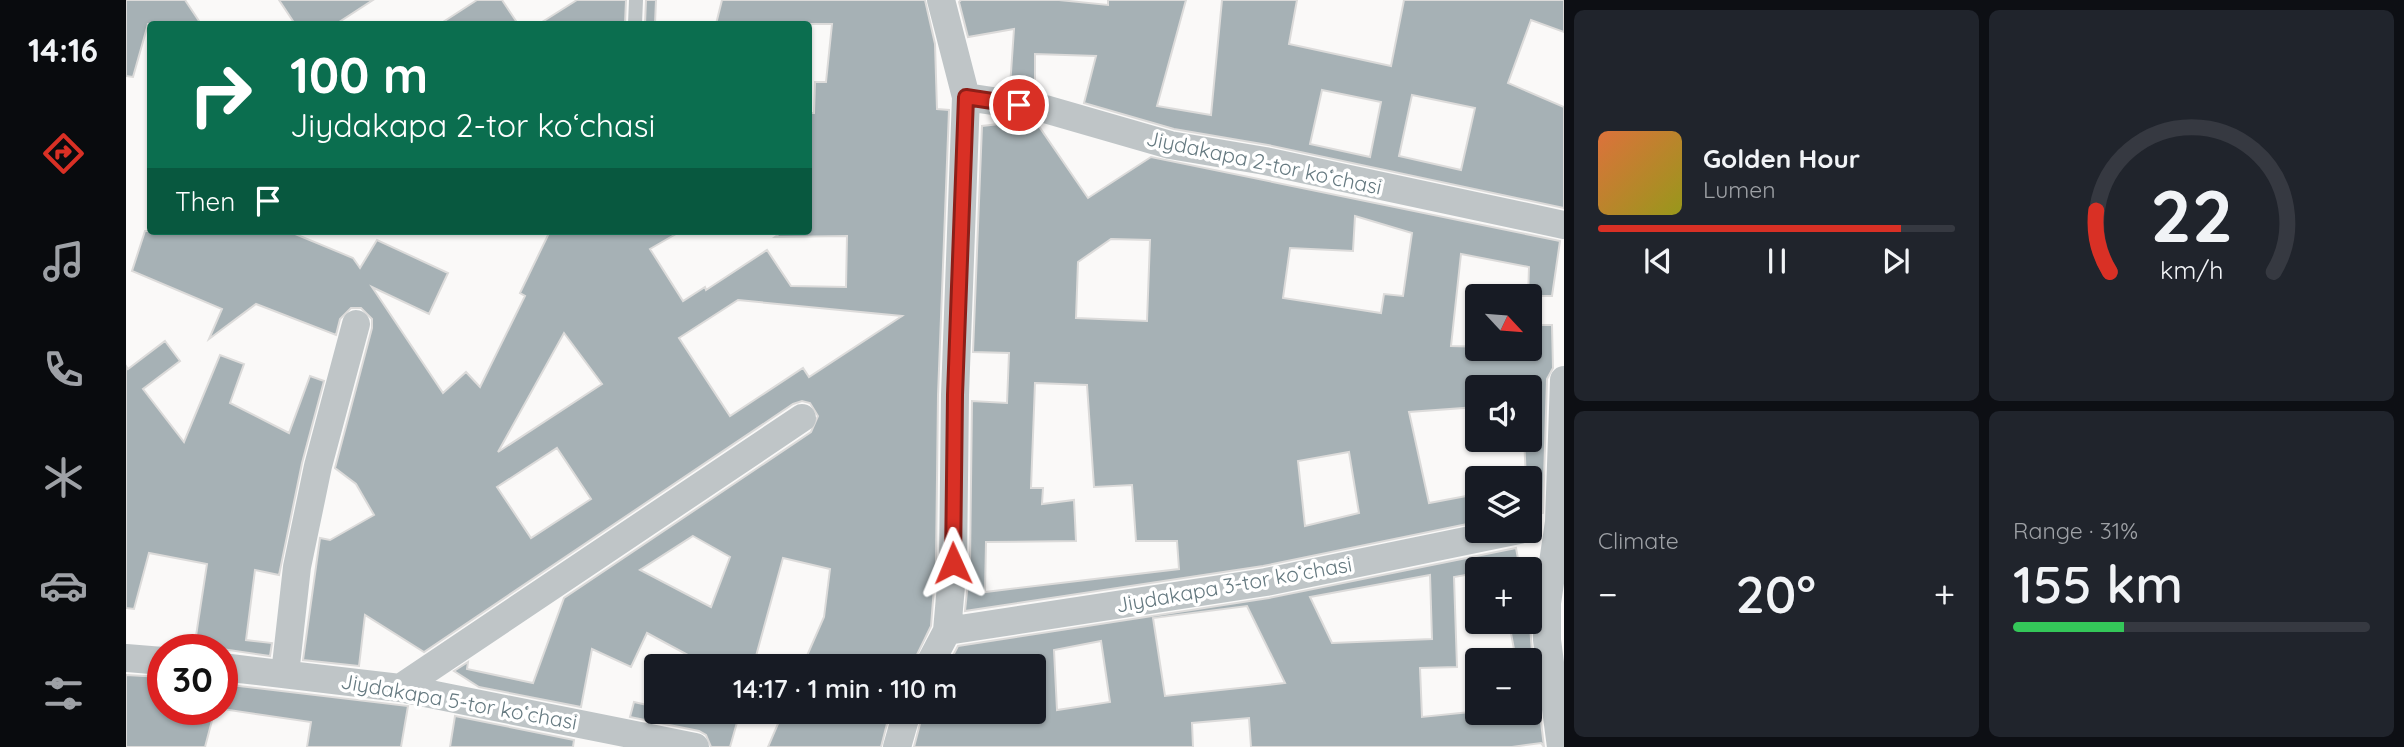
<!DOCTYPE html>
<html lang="en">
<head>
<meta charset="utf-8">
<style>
  body { margin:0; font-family:Quicksand,sans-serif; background:#20242c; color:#f1f3f6; height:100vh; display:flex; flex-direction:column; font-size:26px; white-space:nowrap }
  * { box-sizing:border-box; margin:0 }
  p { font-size:23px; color:#9ea1a6 }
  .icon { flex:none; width:38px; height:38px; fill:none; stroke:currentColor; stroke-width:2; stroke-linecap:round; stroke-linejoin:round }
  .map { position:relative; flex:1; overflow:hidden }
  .drawer { display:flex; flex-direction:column; gap:10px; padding:10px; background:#0d0f14; width:840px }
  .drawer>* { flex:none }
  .top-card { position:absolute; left:21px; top:21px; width:665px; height:214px; border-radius:7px; box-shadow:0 2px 5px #0004; background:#0b6e4f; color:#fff; overflow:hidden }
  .needle { width:46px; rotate:116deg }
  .buttons { position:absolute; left:1339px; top:284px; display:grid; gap:14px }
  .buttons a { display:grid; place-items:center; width:77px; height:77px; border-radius:7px; background:#171b24; box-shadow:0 2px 5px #0004; font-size:35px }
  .speed { position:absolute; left:21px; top:634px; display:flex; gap:14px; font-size:35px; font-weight:700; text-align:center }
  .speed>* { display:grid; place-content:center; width:91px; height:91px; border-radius:50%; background:#171b24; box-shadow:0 2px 5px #0004; line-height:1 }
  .speed .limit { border:10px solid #d22; background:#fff; color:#111 }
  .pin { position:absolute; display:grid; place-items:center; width:60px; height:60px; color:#fff; margin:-30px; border:4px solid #fff; border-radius:50%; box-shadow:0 2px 7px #0007 }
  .me { position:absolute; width:77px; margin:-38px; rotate:359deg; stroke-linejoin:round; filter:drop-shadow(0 0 5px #0008) }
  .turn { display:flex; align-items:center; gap:24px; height:147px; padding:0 28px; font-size:32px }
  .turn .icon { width:91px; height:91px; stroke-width:2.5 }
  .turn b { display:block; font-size:49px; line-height:60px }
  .then { display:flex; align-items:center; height:66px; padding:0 28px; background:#0003; gap:14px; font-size:26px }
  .big { font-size:52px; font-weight:600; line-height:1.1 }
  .drawer .tile { flex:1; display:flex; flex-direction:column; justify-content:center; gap:10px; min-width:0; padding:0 24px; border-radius:10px; background:#20242c }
  .drawer .dial { align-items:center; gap:0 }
  .dial svg { height:182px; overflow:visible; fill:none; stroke:#363941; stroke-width:7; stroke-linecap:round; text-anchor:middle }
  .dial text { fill:#f1f3f6; stroke:none }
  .song { display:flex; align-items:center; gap:21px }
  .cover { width:84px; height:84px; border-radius:10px; background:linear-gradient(135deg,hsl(20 70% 55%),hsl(60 70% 35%)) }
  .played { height:7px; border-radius:4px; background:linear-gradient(90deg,#d93025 85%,#363941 85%) }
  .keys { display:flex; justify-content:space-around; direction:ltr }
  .heat { display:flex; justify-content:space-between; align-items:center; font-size:38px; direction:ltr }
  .charge { height:10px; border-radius:5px; background:linear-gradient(90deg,#34c759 31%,#363941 0) }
  .drawer .tiles { flex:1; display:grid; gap:10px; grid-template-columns:repeat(2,1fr) }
  .trip { position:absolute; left:518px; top:654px; width:402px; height:70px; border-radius:7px; background:#171b24; box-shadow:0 2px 5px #0004; font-weight:600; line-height:70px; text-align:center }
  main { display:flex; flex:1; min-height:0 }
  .dock { display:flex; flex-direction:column; width:126px; justify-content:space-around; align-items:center; background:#090b0e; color:#9ea1a6 }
  .dock .icon { width:49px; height:49px }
  .dock .on { color:#d93025 }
  .dock b { font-size:32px; color:#f1f3f6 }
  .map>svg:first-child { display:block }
</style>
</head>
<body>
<main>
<nav class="dock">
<b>14:16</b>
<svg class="icon on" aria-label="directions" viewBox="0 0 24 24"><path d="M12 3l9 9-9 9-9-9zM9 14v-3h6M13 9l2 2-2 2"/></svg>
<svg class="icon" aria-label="music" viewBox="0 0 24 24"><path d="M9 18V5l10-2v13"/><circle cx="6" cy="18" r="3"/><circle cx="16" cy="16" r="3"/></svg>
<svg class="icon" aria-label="phone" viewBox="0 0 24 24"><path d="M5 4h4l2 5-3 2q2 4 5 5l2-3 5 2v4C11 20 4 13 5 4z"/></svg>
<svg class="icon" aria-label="climate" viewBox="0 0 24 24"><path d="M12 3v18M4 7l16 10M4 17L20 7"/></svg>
<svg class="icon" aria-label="car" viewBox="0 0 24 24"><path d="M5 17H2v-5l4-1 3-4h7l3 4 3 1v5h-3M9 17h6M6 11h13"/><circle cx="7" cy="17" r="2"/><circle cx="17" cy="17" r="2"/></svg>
<svg class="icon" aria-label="filters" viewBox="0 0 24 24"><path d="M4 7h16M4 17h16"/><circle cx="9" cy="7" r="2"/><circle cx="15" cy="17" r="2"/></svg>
</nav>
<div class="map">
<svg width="1438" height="747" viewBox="0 0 1438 747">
  <rect width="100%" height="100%" fill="#faf9f8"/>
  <!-- building -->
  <path fill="#a6b1b5" stroke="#dcdbda" stroke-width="2" fill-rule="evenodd" d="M0 0H59L75 24H22L7 77 0 76Z
    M153 0H247L210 24H169Z
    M351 0H376L392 24H314Z
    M451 0H500L499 24H413Z
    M520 0H530L529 24H519Z
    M596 0H799L809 44 811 109 823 110 812 395 810 562 805 626 785 667H676L698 617 704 569 657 558 627 667H574L575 662 521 633 505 667 466 649 455 707 353 687 328 671 342 662 341 669 407 683 438 598 685 432 692 416 684 403 676 401 667 404 298 652 239 615 233 666 177 660 194 538 204 540 248 515 230 484 209 468 246 328V319L235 308H225L214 319 210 335 130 304 83 339 96 309 6 271 19 231H162L227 258 234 268 251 240 322 273 303 314 246 287 317 393 340 372 354 387 399 296 394 293 424 231H555L524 249 557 301 579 287 580 290 641 250 665 286 720 287 721 236 649 237 657 231H682V113H688L689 82H700L706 24H590ZM612 300 662 305 776 316 683 377 677 368 604 416 553 338ZM438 333 476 384 372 452ZM431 448 465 499 405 538 371 487ZM567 536 604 557 585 607 514 570Z
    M835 0H933L982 5V0H1060L1031 106 1085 115 1096 0H1171L1163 44 1265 66 1278 0H1438V32L1405 20 1382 83 1438 107V208L1142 145 1048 129 958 103 970 56 909 54V91L884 87 888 29 842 37 833 2ZM1196 90 1255 102 1244 157 1184 144ZM1286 95 1349 108 1335 170 1273 156Z
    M881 120 912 125 962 198 1025 157 1434 241 1426 296H1402L1403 267 1335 254 1325 346 1404 348V325H1426L1427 368 1421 379 1417 513 1404 516V478H1400L1398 439H1404V387H1351V407L1283 412 1303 503 1351 494V522L1137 566 839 611 844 563 846 401 881 403 883 353 847 352 856 126 881 123ZM1229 216 1286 233 1277 296 1258 294 1255 313 1157 298 1164 248 1227 251ZM985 239 1024 240 1021 321 950 318 952 262ZM909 383 961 385 968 487 1006 485 1010 541H1051L1053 569 859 592 860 542 950 541 948 500 916 504 917 488H905ZM1223 452 1233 513 1179 526 1172 461Z
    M39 341 54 361 17 389 58 442 94 355 118 364 104 403 163 433 184 376 198 381 176 463 153 575 129 570 120 640 146 643 144 656 96 649H68L81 564 23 553 8 609 0 608V366L2 369Z
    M1390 548 1394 569H1351V573L1328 577 1331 667 1294 668 1296 717 1344 712H1404V706L1413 705 1418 747 1415 743 1386 747H1125L1123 718 1066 723 1067 747H788L797 712H908V667H821L832 646 1143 598ZM1304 575 1306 639 1206 643 1184 597ZM1121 606 1159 683 1039 696 1027 618ZM975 641 984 702 931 710 928 650Z
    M1404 626 1407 664H1404V660H1390L1384 628Z
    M0 675 37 677V709H89L79 747H0Z
    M96 684 282 706 275 747H181L185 722 96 709Z
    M508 702 530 707V712H614L604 747H585L580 735 573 731 504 717Z
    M657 712H764L755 747H642Z
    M329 716 448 740 447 747H324Z"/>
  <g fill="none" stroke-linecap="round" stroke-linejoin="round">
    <!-- lane -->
    <path stroke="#bfc5c7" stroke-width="14" d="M509 24 510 0"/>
    <!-- street -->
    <path stroke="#bfc5c7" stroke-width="28" d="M840 97 919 109 1044 145 1139 161 1438 225
      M821 631 1140 582 1393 530
      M0 658 37 661
      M96 667 274 688 569 747
      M802 667 821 631 827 563 829 395 840 97 815 0
      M159 674 171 567 192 466 230 324
      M274 688 676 418
      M771 747 781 712
      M1435 747 1421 640V603L1433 522 1438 380"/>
  </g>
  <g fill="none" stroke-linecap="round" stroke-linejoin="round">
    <!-- route casing -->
    <g stroke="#8d1f18" stroke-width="18">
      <path id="route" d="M827 563 829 395 840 97 893 105"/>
    </g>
    <!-- route -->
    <use href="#route" stroke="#d93025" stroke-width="12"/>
  </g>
  <g text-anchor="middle" stroke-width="7" stroke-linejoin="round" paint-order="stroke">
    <!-- street labels -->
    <g font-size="21" fill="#667a81" stroke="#fff">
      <text transform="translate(1138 163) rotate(12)" y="7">Jiydakapa 2-tor koʻchasi</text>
      <text transform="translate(1108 585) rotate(-10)" y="7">Jiydakapa 3-tor koʻchasi</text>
      <text transform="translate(333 702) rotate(10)" y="7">Jiydakapa 5-tor koʻchasi</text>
    </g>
  </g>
</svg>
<div class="buttons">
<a><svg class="needle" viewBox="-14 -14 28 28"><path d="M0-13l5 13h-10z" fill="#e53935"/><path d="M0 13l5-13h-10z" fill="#9ea1a6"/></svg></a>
<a><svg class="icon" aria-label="sound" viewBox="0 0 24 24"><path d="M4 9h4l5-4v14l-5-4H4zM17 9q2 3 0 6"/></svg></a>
<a><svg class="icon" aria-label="layers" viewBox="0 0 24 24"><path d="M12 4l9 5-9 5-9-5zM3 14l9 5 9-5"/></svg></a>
<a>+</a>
<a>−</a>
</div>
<div class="speed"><div class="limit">30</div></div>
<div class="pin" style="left:893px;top:105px;background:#d93025"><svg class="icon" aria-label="arrive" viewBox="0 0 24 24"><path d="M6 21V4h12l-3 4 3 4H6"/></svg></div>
<svg class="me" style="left:827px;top:563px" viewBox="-20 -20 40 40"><path d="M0-17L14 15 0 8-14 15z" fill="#d93025" stroke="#fff" stroke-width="4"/></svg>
<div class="trip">14:17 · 1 min · 110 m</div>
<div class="top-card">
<div class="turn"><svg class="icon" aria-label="right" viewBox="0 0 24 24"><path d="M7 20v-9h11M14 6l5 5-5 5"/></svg><div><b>100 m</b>Jiydakapa 2-tor koʻchasi</div></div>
<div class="then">Then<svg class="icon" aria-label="arrive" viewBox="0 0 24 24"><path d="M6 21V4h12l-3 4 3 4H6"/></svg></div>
</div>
</div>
<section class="drawer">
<div class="tiles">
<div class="tile">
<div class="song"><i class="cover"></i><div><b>Golden Hour</b><p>Lumen</p></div></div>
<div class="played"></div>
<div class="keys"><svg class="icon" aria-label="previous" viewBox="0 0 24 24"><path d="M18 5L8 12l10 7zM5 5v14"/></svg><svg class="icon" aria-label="pause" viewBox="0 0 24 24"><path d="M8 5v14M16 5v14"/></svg><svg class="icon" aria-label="next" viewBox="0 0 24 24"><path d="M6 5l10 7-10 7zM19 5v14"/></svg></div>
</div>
<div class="tile dial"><svg viewBox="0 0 100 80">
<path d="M14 69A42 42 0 1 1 86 69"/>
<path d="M14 69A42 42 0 0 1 8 42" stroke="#d93025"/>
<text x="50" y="56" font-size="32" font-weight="700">22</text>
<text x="50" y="72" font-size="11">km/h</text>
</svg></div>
<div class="tile"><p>Climate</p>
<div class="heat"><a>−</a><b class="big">20°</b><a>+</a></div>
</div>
<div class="tile"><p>Range · 31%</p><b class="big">155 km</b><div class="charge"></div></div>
</div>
</section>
</main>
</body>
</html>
